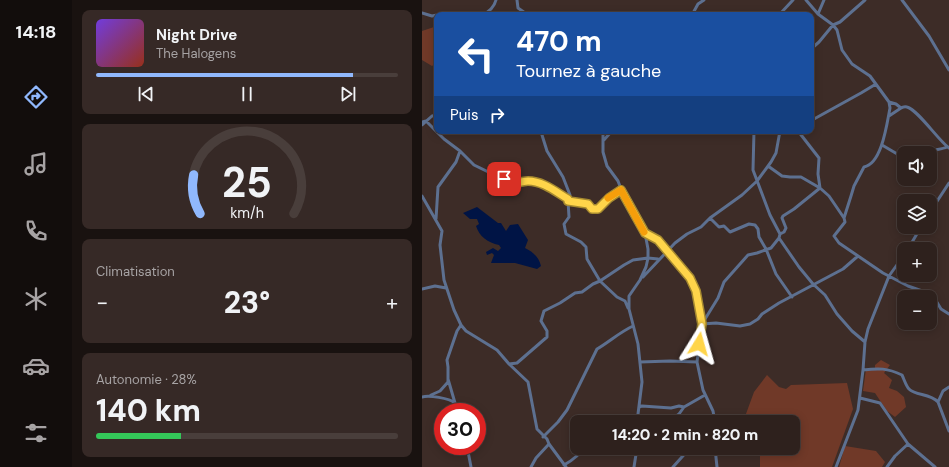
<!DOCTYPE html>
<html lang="fr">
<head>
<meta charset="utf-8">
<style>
  body { margin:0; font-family:"DM Sans",sans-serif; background:#362926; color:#f1f3f6; height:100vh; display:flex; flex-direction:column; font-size:15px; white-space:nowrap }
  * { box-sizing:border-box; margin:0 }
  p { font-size:13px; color:#a7a3a4 }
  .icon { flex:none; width:22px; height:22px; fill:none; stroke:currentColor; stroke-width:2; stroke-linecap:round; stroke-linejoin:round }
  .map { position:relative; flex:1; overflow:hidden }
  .panel { display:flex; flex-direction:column; gap:10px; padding:10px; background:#191210; width:350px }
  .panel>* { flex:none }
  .guide { position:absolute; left:12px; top:12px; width:380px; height:122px; border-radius:8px; box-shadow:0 2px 10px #0003,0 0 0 1px #493e3b; background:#1a4fa0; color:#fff; overflow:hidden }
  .tools { position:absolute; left:475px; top:146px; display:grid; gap:8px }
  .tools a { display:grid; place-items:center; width:40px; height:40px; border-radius:8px; background:#2e211d; box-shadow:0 2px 10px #0003,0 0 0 1px #493e3b; font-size:20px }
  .speed { position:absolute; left:12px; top:403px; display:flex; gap:8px; font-size:20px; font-weight:700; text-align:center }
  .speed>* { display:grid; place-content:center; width:52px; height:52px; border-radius:50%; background:#2e211d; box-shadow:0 2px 10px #0003,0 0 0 1px #493e3b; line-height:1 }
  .speed .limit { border:6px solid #d22; background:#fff; color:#111 }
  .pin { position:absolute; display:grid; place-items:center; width:34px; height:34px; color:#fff; margin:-17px; border-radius:8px; box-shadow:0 2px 6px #0006 }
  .me { position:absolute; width:44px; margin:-22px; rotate:8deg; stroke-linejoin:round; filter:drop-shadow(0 0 3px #0008) }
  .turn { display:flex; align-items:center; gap:14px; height:84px; padding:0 16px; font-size:18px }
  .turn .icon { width:52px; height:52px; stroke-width:2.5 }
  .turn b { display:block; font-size:28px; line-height:34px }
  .then { display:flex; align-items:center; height:38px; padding:0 16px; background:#0003; gap:8px; font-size:15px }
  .big { font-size:30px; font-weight:800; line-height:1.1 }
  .panel .card { flex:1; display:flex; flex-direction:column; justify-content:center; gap:6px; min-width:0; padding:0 14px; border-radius:8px; background:#362926 }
  .panel .dial { align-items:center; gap:0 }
  .dial svg { height:104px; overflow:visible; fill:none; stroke:#493e3b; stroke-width:7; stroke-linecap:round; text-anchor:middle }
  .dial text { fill:#f1f3f6; stroke:none }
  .song { display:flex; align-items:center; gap:12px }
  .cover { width:48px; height:48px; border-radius:6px; background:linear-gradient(135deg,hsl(260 70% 55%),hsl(10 70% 35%)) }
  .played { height:4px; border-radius:2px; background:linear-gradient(90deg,#90b8fd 85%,#493e3b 85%) }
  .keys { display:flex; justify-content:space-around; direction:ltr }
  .heat { display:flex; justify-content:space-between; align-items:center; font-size:22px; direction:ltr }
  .charge { height:6px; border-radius:3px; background:linear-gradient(90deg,#34c759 28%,#493e3b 0) }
  .trip { position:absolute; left:148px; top:415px; width:230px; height:40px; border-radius:8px; background:#2e211d; box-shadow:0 2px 10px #0003,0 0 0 1px #493e3b; font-weight:800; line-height:40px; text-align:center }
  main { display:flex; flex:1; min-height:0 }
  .tab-bar { display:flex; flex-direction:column; width:72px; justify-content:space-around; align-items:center; background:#120d0c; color:#a7a3a4 }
  .tab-bar .icon { width:28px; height:28px }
  .tab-bar .current { color:#90b8fd }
  .tab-bar b { font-size:18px; color:#f1f3f6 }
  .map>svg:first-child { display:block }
</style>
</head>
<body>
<main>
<nav class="tab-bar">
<b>14:18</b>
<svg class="icon current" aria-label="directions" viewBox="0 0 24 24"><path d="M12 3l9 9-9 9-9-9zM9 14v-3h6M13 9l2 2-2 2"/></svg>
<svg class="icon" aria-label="music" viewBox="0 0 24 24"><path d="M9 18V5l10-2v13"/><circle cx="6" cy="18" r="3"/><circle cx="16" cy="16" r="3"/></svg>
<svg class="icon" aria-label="phone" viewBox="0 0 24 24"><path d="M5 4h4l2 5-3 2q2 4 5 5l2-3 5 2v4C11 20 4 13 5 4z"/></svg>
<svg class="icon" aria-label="climate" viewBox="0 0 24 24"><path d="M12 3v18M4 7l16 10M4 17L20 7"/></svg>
<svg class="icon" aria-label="car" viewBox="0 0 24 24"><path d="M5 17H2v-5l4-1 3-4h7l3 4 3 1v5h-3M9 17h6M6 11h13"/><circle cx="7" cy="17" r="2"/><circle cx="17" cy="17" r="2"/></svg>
<svg class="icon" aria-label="filters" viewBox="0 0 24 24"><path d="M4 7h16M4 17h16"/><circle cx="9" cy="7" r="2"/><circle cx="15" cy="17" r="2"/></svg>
</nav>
<section class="panel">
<div class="card">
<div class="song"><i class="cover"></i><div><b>Night Drive</b><p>The Halogens</p></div></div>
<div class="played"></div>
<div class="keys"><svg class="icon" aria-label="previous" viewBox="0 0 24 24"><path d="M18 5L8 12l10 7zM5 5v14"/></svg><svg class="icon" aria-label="pause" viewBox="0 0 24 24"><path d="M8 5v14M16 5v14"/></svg><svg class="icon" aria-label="next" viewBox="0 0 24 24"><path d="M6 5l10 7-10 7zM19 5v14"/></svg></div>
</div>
<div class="card dial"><svg viewBox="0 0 100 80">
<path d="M14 69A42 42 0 1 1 86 69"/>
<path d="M14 69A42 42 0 0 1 9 39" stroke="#90b8fd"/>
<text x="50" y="56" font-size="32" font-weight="700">25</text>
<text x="50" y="72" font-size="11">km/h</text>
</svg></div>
<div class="card"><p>Climatisation</p>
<div class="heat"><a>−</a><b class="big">23°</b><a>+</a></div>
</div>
<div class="card"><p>Autonomie · 28%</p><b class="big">140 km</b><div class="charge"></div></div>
</section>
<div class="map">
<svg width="527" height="467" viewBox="0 0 527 467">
  <rect width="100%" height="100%" fill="#3d2c27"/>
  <!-- green -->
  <path fill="#703928" d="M15 26V62L10 66 0 60V31Z
    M459 360 468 365 462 373 470 380 467 388 475 391 482 397 484 407 473 417 465 411 453 393 441 391 444 369 453 368V365Z
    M345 375 357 387 364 389 369 385 425 383 431 409 410 467H338V455L326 448H371V422H321L332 392Z
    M423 446 454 451 463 462 460 467H417Z"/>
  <!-- water -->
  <path fill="#001445" d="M55 207 76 223H79L84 231 88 225 96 224 106 240 103 248C111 252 117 257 119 266L115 269 93 263H69L72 255 70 253 65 255 64 252 71 248 76 251 79 248 77 245C66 243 57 236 54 226L57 224 55 219H48L41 213Z"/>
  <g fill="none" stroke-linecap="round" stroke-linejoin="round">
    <!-- minor -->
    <path stroke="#5d7090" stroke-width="3" d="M95 0 96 8 106 15
      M384 0 396 14 411 25 415 30 420 50 430 64 448 76 467 102 474 104 479 108C482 107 482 106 485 107 496 110 516 140 527 148
      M480 0 507 36 527 70
      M0 13 10 16 15 15
      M396 14 402 0
      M60 15C67 12 72 8 74 0
      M270 15 276 4 282 0
      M357 15 371 0
      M389 49 397 42 411 25 418 22 443 0
      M467 116 479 108
      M392 119 439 93 454 84
      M0 122 4 121 22 139 38 151 52 165 91 184 106 181 115 182 131 189 146 199V201L166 204 170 209H176L187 198 199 189
      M0 125 10 116 15 115
      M123 131 120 135 125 151 141 177 148 195 146 201 147 217 142 224 144 234 159 242 164 247 165 259 178 281 195 297 203 301 206 308
      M181 131V141
      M190 131 181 141V152L185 166 196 181 199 189 223 233 226 249V258L224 267 218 280 207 296V309L216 344 220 382 215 422
      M332 131 331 170 348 215 358 234 357 238 377 267 391 284 403 295 415 314 430 331 443 342
      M376 131 397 158 396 174 398 188 407 196 422 218 423 222 412 236 417 243 461 273 486 286 503 292 513 299 519 309 527 314
      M460 145 482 158
      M505 153C509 149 519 150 525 147
      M346 166 360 176 368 177H379L398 188 372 209 361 216 360 218 364 228 362 232 358 234
      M0 196 20 231 18 245 22 280 32 310 39 325 44 331 75 350 87 364 106 382 115 429 125 439 127 444 144 467
      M508 212 527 183
      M288 218 297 227 302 226 308 232 327 224 333 225 336 229 337 237 344 249 354 274 370 297
      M422 218 429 196 432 186 442 167C460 164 465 123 468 108L467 102
      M14 219 16 187 34 162 38 151
      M223 233 236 240 244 251 250 256 268 278 274 291 280 324 275 362 281 390 291 411 293 422
      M486 249 499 227
      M221 277 253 243 265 234 279 227 288 218 320 195 335 181 349 162 354 153 358 131
      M0 289 13 286 24 288
      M280 324 294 323 318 326 328 324 336 319 340 314 357 303 421 269 436 256
      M280 324 296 298 302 282 326 255 335 253 349 248 357 238
      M218 362 248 361 275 362
      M87 364 95 363 125 337V331L119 321 122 311 138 303 153 293 160 292 171 284 178 281 202 265 211 260 226 258 236 259
      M441 370C457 368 465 368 480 375 482 379 484 386 487 389 494 396 508 393 516 402
      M527 387 521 391 516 402 527 431
      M9 395 18 391 26 382V379
      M0 397C7 395 27 398 33 403 35 405 36 409 37 412
      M438 398 458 403 486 444 513 467
      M33 403 26 379V367L25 360 35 331 39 325
      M217 407 220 406 249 408 257 406 262 407
      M247 422 257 414 262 407 283 395
      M121 437 136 422 145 410 175 349C187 342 198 332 211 326
      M45 446 49 467
      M293 448 295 467
      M142 465C149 461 158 455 161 448
      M109 467 114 458 127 444
      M212 467 215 448
      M251 467 268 448
      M414 467 436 410 441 370 443 342 446 329 467 276 482 255
      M465 467 473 456 486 444"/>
  </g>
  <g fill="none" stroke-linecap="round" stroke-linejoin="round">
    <!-- route casing -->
    <g stroke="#a68a30" stroke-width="10">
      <path id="route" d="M82 179 91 184C96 183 101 181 106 181 121 181 134 192 146 199V201L166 204 170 209H176L187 198 199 190 223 233 236 240 268 278 274 291 280 324 277 344"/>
    </g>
    <!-- route -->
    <use href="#route" stroke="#ffd54a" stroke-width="7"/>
    <!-- slow -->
    <path stroke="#f59e0b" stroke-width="7" d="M186 198 199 190 222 232"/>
  </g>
</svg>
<div class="tools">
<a><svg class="icon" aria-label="sound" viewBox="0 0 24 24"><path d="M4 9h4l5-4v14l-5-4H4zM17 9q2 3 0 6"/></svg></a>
<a><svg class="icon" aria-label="layers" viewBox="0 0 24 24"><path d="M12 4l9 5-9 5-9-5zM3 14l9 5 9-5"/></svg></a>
<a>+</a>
<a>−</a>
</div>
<div class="speed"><div class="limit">30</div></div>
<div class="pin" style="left:82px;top:179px;background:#d93025"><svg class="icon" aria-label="arrive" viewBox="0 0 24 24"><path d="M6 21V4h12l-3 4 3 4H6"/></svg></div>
<svg class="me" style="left:277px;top:344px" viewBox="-20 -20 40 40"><path d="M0-17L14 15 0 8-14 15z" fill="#ffd54a" stroke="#fff" stroke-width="4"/></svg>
<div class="trip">14:20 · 2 min · 820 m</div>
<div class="guide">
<div class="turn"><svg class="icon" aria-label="left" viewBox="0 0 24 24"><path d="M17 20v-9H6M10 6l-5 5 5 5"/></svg><div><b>470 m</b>Tournez à gauche</div></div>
<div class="then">Puis<svg class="icon" aria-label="right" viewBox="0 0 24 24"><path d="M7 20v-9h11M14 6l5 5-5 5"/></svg></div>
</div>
</div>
</main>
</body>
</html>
